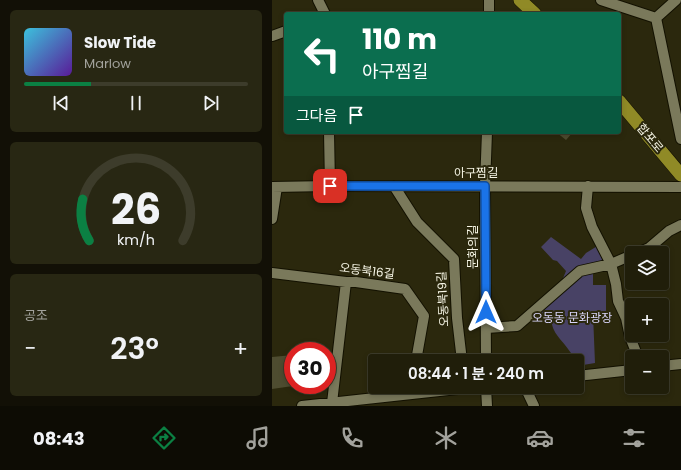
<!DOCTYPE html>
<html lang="ko">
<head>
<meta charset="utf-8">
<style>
  body { margin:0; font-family:Poppins,"Noto Sans KR",sans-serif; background:#282713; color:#f1f3f6; height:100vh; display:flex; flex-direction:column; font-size:15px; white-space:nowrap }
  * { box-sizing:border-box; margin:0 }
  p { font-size:13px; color:#a2a29c }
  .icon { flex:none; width:22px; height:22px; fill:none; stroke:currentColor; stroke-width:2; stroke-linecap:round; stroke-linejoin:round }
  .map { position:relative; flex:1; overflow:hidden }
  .drawer { display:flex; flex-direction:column; gap:10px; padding:10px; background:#121006; width:272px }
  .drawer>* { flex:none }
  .top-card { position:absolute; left:12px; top:12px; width:337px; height:122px; border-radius:4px; box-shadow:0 2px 6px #0003,0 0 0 1px #3d3c2b; background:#0b6e4f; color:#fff; overflow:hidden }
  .controls { position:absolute; left:353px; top:246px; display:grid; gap:8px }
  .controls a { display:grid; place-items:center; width:44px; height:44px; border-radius:4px; background:#201e0a; box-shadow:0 2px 6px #0003,0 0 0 1px #3d3c2b; font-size:20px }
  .speed { position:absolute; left:12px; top:342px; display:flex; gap:8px; font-size:20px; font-weight:700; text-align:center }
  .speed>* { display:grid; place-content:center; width:52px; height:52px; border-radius:50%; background:#201e0a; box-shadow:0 2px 6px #0003,0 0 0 1px #3d3c2b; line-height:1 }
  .speed .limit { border:6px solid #d22; background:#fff; color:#111 }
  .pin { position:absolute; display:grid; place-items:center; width:34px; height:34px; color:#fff; margin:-17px; border-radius:8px; box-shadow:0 2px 6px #0006 }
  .me { position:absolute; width:44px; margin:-22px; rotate:0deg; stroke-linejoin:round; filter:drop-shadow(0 0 3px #0008) }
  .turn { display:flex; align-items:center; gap:14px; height:84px; padding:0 12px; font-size:18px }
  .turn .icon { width:52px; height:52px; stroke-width:2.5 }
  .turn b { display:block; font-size:28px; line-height:34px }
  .then { display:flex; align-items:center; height:38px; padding:0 12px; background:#0003; gap:8px; font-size:15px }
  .big { font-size:30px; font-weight:600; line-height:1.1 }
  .drawer .card { flex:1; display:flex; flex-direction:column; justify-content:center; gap:6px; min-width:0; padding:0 14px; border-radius:6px; background:#282713 }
  .drawer .dial { align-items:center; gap:0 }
  .dial svg { height:104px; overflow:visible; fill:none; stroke:#3d3c2b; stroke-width:7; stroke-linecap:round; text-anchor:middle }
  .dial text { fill:#f1f3f6; stroke:none }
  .song { display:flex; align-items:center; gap:12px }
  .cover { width:48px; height:48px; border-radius:6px; background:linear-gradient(135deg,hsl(190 70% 55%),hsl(270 70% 35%)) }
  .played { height:4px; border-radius:2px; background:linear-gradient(90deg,#0b8043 30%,#3d3c2b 30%) }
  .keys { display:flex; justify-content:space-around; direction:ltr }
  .heat { display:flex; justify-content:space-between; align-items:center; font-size:22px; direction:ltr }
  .trip { position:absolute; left:96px; top:354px; width:216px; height:40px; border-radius:4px; background:#201e0a; box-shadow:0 2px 6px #0003,0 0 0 1px #3d3c2b; font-weight:600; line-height:40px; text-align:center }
  .menu { display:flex; height:64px; justify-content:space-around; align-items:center; background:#0d0c04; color:#a2a29c }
  .menu .icon { width:28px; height:28px }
  .menu .current { color:#0b8043 }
  .menu b { font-size:18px; color:#f1f3f6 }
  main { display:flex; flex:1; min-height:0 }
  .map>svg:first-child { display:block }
</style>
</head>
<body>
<main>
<section class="drawer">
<div class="card">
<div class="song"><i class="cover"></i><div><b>Slow Tide</b><p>Marlow</p></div></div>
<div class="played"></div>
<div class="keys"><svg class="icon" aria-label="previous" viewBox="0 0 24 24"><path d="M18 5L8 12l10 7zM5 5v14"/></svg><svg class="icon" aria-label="pause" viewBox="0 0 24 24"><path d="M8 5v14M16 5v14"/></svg><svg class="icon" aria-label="next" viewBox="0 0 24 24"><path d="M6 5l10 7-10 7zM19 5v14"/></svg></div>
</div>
<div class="card dial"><svg viewBox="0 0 100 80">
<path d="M14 69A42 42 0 1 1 86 69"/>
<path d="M14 69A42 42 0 0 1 9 37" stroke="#0b8043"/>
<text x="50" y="56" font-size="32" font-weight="700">26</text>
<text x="50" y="72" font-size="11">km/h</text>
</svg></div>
<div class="card"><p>공조</p>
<div class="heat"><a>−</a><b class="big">23°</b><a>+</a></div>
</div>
</section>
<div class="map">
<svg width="409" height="406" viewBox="0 0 409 406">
  <rect width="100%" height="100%" fill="#2b280d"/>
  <!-- green -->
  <path fill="#484265" d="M279 237 309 259 314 253 327 245 335 262 321 268V285H334V312L321 314 323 363 305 366V361H296L299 353C287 335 278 334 279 310L274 311 271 316 267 318 263 317 289 283 294 271 285 261 281 260 269 247Z"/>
  <!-- building -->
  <path fill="#4e4c30" d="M284 132H301L294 140Z
    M21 355V386L0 389V357Z"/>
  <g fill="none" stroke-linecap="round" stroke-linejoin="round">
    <!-- minor casing -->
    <g stroke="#131100" stroke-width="12">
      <path id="minor" d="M46 0 53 14
        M329 0 384 18 409 139
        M217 14V0
        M384 18 404 0
        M0 36 14 31
        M57 132 58 186
        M122 186 145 222 182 259 185 318 190 361
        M316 186 314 208 320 227 339 264 344 284 346 301 354 318 358 337 366 357
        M0 187 58 186 409 187
        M0 219 5 187
        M365 253 377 248 397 231 409 225
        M0 273 74 282H84L133 289 152 316 144 361
        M214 328 245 326 308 271 339 264 360 255
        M214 361 213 186 215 132
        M390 366 409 364
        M305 376 360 370
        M214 387 215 406
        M253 387 262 406
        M60 403 74 282
        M30 406 204 387"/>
    </g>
    <!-- major casing -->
    <g stroke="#131100" stroke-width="14">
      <path id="major" d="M248 0 263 14
        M347 101 409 175"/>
    </g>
    <!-- minor -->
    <use href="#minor" stroke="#7a795b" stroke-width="10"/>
    <!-- major -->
    <use href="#major" stroke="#908a26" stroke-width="13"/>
  </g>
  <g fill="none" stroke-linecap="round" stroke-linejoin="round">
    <!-- route casing -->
    <g stroke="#114b97" stroke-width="10">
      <path id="route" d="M58 186H213L214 312"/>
    </g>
    <!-- route -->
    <use href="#route" stroke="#1a73e8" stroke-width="7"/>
  </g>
  <g text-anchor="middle" stroke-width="4" stroke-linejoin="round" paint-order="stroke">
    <!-- street labels -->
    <g font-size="12" fill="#f6f5e5" stroke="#2b280d">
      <text transform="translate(378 138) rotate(50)" y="4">합포로</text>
      <text x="204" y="177">아구찜길</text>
      <text transform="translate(201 247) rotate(-90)" y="4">문화의길</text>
      <text transform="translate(95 271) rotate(7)" y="4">오동북16길</text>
      <text transform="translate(171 299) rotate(-93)" y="4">오동북19길</text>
    </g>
    <!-- park labels -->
    <g font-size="12" fill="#dad6fb" stroke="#2b280d">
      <text x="300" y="322">오동동 문화광장</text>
    </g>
  </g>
</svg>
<div class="controls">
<a><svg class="icon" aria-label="layers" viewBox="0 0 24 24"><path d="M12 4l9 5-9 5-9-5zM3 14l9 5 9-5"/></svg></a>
<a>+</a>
<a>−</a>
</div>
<div class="speed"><div class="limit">30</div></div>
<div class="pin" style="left:58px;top:186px;background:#d93025"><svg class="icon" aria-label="arrive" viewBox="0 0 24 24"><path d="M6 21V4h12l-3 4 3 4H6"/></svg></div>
<svg class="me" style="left:214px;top:312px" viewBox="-20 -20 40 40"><path d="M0-17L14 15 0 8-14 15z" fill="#1a73e8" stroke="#fff" stroke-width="4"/></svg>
<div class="trip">08:44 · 1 분 · 240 m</div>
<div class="top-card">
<div class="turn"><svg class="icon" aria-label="left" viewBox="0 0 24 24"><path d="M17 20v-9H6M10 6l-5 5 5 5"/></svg><div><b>110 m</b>아구찜길</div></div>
<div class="then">그다음<svg class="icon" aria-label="arrive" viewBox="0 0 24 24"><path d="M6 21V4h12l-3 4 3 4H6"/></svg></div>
</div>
</div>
</main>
<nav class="menu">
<b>08:43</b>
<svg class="icon current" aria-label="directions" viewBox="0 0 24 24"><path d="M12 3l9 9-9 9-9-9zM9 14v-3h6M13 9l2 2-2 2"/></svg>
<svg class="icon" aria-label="music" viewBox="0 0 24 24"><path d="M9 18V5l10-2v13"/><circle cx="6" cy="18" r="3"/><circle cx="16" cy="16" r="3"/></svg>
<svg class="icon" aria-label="phone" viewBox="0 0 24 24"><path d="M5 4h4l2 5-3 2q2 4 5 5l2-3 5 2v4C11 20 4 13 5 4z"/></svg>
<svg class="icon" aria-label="climate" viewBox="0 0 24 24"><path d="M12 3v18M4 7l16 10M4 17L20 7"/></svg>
<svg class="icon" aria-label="car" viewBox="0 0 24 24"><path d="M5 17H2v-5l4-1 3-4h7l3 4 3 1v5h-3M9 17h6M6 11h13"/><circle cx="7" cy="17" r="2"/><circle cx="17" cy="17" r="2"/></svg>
<svg class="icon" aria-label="filters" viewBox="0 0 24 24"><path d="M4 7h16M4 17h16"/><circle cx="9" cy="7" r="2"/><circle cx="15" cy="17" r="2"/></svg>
</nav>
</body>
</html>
